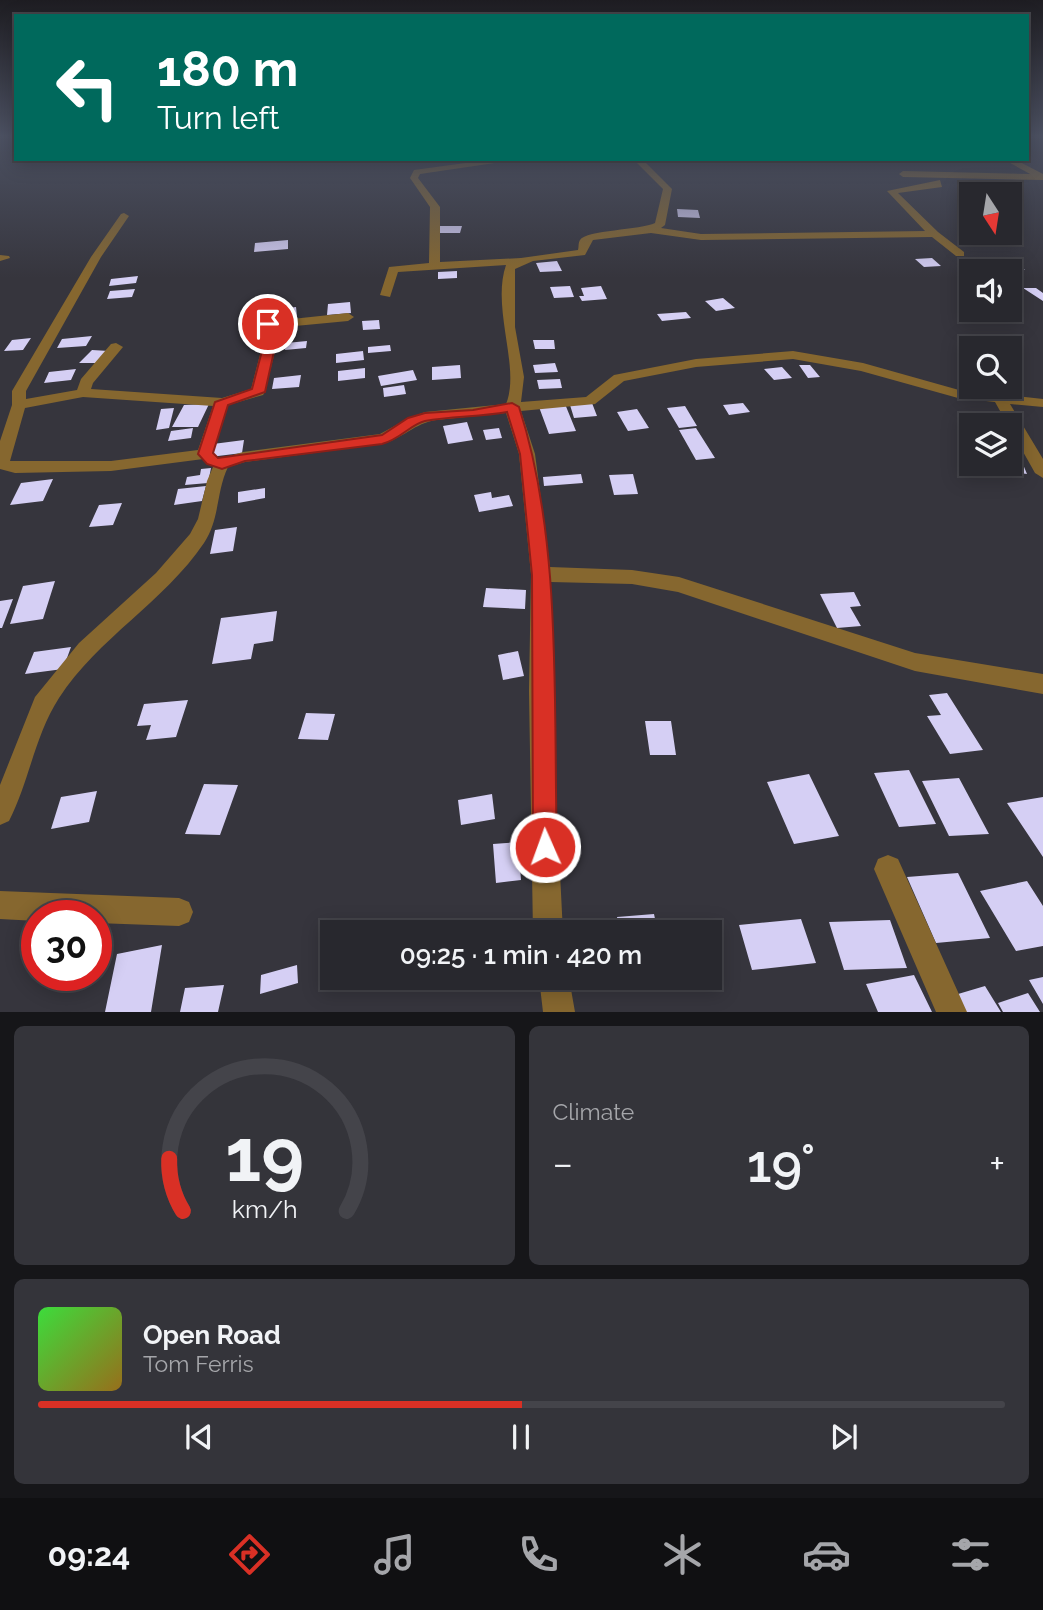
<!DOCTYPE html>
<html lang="en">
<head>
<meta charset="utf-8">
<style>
  body { margin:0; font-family:Raleway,sans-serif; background:#34343a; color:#f1f3f6; height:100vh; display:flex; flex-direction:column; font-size:26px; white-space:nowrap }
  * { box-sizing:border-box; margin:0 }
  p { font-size:23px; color:#a5a6aa }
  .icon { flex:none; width:38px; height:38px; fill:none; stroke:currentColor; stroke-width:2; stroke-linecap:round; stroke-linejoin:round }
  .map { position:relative; height:1012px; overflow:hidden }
  .side { display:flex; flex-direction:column; gap:14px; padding:14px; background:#161619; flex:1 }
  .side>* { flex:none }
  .banner { position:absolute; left:14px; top:14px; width:1015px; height:147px; border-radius:0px; box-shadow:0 4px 18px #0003,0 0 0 2px #44444a; background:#00695c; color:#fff; overflow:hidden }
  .needle { width:46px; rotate:168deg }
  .tools { position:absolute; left:959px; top:182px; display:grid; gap:14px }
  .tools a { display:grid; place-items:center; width:63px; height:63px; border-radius:0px; background:#28282e; box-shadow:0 4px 18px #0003,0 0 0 2px #44444a; font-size:35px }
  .speed { position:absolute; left:21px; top:900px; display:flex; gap:14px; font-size:35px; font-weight:700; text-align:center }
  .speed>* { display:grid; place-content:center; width:91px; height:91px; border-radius:50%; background:#28282e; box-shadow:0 4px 18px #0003,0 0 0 2px #44444a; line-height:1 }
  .speed .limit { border:10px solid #d22; background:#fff; color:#111 }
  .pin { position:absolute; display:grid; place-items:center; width:60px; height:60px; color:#fff; margin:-30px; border:4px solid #fff; border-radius:50%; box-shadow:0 2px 7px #0007 }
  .me { position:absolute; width:77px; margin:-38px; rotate:358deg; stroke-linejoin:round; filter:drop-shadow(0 0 5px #0008) }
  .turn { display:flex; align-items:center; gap:24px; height:147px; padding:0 28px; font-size:32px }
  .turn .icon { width:91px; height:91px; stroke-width:2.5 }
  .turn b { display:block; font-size:49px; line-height:60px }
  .big { font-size:52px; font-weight:600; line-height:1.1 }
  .side .card { flex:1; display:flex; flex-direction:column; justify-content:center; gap:10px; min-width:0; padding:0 24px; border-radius:10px; background:#34343a }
  .side .dial { align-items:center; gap:0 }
  .dial svg { height:182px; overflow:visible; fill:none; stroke:#44444a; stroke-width:7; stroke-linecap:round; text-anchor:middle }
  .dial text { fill:#f1f3f6; stroke:none }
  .song { display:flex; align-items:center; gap:21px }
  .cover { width:84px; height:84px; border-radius:10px; background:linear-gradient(135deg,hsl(120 70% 55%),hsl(40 70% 35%)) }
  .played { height:7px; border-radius:4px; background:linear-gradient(90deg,#d93025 50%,#44444a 50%) }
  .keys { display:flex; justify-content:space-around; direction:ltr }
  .heat { display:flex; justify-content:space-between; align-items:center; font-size:38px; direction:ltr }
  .side .tiles { flex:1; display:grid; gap:14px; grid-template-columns:1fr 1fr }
  .card:last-child { grid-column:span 2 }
  .trip { position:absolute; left:320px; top:920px; width:402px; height:70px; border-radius:0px; background:#28282e; box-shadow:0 4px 18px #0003,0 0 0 2px #44444a; font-weight:600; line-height:70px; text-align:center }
  .menu { display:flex; height:112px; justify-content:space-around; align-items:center; background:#101012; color:#a5a6aa }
  .menu .icon { width:49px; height:49px }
  .menu .active { color:#d93025 }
  .menu b { font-size:32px; color:#f1f3f6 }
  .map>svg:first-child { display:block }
</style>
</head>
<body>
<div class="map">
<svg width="1043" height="1012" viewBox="0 0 1043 1012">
  <rect width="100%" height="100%" fill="#36353d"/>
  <!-- building -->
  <path fill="#d5cff4" d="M677 209 698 210 700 218 678 217Z
    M438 226H462L460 233H435Z
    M288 240V249L254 252 255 243Z
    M932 258 941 266 924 267 915 259Z
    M557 261 562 271 540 272 536 263Z
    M1013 261 1025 270H1010L998 262Z
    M457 271V278L438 279V272Z
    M138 276 136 283 109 286 111 279Z
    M570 286 574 297 554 298 550 287Z
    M601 286 607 299 582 301 579 296H584L581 288Z
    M1023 288H1036L1043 293V301Z
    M135 289 132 297 107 299 110 291Z
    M723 298 735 308 716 311 705 301Z
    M350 302 351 313 327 315 328 304Z
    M296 307 297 316 265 320V311Z
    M686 312 691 318 662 321 657 314Z
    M379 320 380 329 363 330 362 321Z
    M92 336 86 346 57 348 62 339Z
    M31 338 23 350 4 351 12 340Z
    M533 340H554L555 349H535Z
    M307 341 306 348 285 350 286 343Z
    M390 345 391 351 368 353V347Z
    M92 350 109 351 96 363H79Z
    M363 351 364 360 336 363V354Z
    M555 363 558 372 535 373 533 365Z
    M460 365 461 378 432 380V367Z
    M799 365H810L820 377 808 378Z
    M782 367 792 378 774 380 764 369Z
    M365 368V378L338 381V371Z
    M76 369 71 380 44 383 49 372Z
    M413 370 417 380 381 386 378 376Z
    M301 375 299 387 272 389 274 378Z
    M560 379 562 388 539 389 537 380Z
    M404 385 406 394 384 397 383 388Z
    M592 403 597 416 574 418 570 405Z
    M743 403 750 412 729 415 723 405Z
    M209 404 198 427H172L184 405Z
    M565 404 576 431 549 434 539 407Z
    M685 406 697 426 679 428 667 408Z
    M174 408 169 428 156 430 161 409Z
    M637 409 649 428 628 431 617 412Z
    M467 422 473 440 448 444 443 426Z
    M193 428 191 438 168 441 171 431Z
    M499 428 502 438 486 440 483 430Z
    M696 428 715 458 696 460 679 430Z
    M244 440 242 453 210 457 213 444Z
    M1010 461 1022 462 1027 474 1004 471 1002 464H1010Z
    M211 468 208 483 185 485 187 477 200 475 201 469Z
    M581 474 583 483 544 486 543 477Z
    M633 474 638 494 614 495 609 475Z
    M53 479 43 501 10 505 21 483Z
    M206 486 202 501 174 505 178 489Z
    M265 488V498L238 503V492Z
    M491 492 492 498 509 495 513 506 479 512 474 495Z
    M122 503 113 525 89 527 99 505Z
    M237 527 233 551 210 554 215 530Z
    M55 581 43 619 10 624 23 586Z
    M486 588 526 590 525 609 483 607Z
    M854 592 861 606 850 607 861 626 837 628 820 594Z
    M13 599 2 628H0V601Z
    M277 611 273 641 254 644 251 659 212 664 221 618Z
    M71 647 63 669 25 674 34 652Z
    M518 651 524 676 503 680 498 655Z
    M947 693 983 750 950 754 927 716 941 715 929 695Z
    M188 700 176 737 146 740 151 725 137 726 144 704Z
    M306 713 335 714 328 740 298 739Z
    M645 721H671L676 755H650Z
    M909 770 936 824 899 827 874 773Z
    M809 774 839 836 794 844 767 782Z
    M959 778 989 834 949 836 922 781Z
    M204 784 238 785 220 835 185 834Z
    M97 791 89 822 51 829 61 797Z
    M492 794 495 819 461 825 458 800Z
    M1043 797V857L1007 803Z
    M518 842 521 880 496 883 493 844Z
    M958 873 990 938 936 943 907 877Z
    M1027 881 1043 906V946L1016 951 980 891Z
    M654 914 658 933H620L617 917Z
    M801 919 816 963 752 970 739 925Z
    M890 920 907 968 844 970 829 922Z
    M162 945 151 1012H105L117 954Z
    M297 965 298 983 260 994 261 975Z
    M914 975 932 1012H878L866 984Z
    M1043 977V1004L1029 980Z
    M224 985 218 1012H180L185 988Z
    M985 986 1001 1012H956L948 997Z
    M1028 993 1040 1012H1003L998 1003Z"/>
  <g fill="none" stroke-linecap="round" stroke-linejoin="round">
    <!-- minor -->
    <path fill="#86672f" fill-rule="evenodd" d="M495 159H522L420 174 418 178 440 207V262L521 258 578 250C579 247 578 243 580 240 586 230 641 230 655 223L663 189 633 159H642L672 189 665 225 661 228 701 234 925 231 887 191 940 180 942 187 898 193 938 232 964 252V256H956L932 237 701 240 651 233 593 240 585 255 533 261 515 269V327L524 377 521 402 586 397 614 375 696 359 793 351 863 363 959 390 1043 399V407L1010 404 1043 459V478L1035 473 995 402 958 398 861 371 793 359 696 367 624 381 595 404 521 411 535 454 550 567 632 570 679 577 915 653 1043 674V694L915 671 678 592 632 584 551 582V691L563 933H533L529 691 531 574 519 454 506 413 436 420C415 423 402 439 382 444L245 462 228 467C216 492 220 519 204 543 164 602 98 638 59 698 35 735 29 782 9 821L0 825V785L35 697 79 643 156 573 190 534 198 519 207 481 216 460 243 452 380 434 409 418 425 412 506 404C521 368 491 308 506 265L398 272 390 297 380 295 389 267 429 263 430 207 410 178 414 170Z
      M1003 159H1014L1043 174V180L903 177 899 174 903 171 1030 174Z
      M124 213 129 216 101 257 26 391V399L77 390 81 379 111 344 116 343 123 347 93 383 91 389 222 398 251 389 262 347 264 322 348 313 354 317 348 321 274 328 276 347 265 392 263 395 228 405 211 458 111 471 15 473 0 469V441L12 405V391L91 257 121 214ZM83 397 213 406 198 450 111 461H10L25 408Z
      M0 255 9 256 10 258 0 261Z
      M888 855 898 859 967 1012H936L874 869 878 859Z
      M0 891 179 898 189 902 193 912 189 922 179 926 96 923V915H37V921L0 919Z
      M539 978H569L575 1012H543Z"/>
  </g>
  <!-- sky -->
  <linearGradient id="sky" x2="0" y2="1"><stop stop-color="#1e1d22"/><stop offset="0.49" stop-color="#4c5162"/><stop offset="1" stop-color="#4c5162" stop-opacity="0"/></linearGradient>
  <rect width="1043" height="278" fill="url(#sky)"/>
  <!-- route -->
  <path fill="#d93025" stroke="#8d1f18" stroke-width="2" d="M264 322 274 324 275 347 265 392 228 405 213 453 218 458 382 435 408 418 425 413 473 410 512 403 519 407C563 542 553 706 557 847L554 856 545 860 536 856 533 847 532 575 520 454 507 412C480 417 452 416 425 421 411 424 401 439 382 444L245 461 222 469 207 464 198 454 215 402 252 389 263 347Z"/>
</svg>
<div class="tools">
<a><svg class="needle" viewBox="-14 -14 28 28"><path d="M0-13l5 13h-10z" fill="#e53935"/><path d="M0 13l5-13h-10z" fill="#a5a6aa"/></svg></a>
<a><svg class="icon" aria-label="sound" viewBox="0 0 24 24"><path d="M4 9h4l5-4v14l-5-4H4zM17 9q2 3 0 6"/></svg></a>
<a><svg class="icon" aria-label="search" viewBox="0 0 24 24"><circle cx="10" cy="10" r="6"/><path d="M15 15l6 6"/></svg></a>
<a><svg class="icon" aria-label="layers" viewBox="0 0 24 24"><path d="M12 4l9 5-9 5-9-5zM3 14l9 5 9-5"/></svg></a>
</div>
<div class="speed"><div class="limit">30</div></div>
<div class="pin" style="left:268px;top:324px;background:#d93025"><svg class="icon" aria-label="arrive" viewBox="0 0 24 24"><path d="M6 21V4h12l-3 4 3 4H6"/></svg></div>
<svg class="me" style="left:545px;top:847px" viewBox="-20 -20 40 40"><circle r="17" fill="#d93025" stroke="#fff" stroke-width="3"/><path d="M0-11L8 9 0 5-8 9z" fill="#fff"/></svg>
<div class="trip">09:25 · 1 min · 420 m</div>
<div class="banner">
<div class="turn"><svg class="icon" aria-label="left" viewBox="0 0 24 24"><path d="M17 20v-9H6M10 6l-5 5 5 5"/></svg><div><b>180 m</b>Turn left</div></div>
</div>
</div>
<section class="side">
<div class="tiles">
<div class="card dial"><svg viewBox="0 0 100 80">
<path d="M14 69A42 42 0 1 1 86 69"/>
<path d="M14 69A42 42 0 0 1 8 46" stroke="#d93025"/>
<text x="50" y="56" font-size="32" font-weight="700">19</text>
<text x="50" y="72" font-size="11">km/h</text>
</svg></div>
<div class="card"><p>Climate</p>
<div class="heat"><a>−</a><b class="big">19°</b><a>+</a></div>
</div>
<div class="card">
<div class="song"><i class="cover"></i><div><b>Open Road</b><p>Tom Ferris</p></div></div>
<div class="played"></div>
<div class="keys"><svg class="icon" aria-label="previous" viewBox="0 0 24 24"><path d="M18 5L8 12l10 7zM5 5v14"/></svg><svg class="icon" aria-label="pause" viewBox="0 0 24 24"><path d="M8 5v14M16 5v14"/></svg><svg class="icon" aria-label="next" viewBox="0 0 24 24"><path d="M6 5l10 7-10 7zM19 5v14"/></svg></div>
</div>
</div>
</section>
<nav class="menu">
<b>09:24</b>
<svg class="icon active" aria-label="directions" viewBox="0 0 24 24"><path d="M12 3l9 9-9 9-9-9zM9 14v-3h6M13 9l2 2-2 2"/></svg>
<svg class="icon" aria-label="music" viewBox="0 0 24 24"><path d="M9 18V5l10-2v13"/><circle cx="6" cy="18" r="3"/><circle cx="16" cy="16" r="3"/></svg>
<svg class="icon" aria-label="phone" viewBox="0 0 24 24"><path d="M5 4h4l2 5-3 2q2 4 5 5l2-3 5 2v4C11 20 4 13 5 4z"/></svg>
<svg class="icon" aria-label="climate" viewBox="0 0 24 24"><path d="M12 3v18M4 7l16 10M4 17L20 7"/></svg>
<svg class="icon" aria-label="car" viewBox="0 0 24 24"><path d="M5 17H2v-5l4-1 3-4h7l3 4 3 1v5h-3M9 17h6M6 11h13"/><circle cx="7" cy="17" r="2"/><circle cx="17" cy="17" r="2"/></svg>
<svg class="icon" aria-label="filters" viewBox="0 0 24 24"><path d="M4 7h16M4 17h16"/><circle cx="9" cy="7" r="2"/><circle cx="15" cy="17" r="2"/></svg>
</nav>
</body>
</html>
